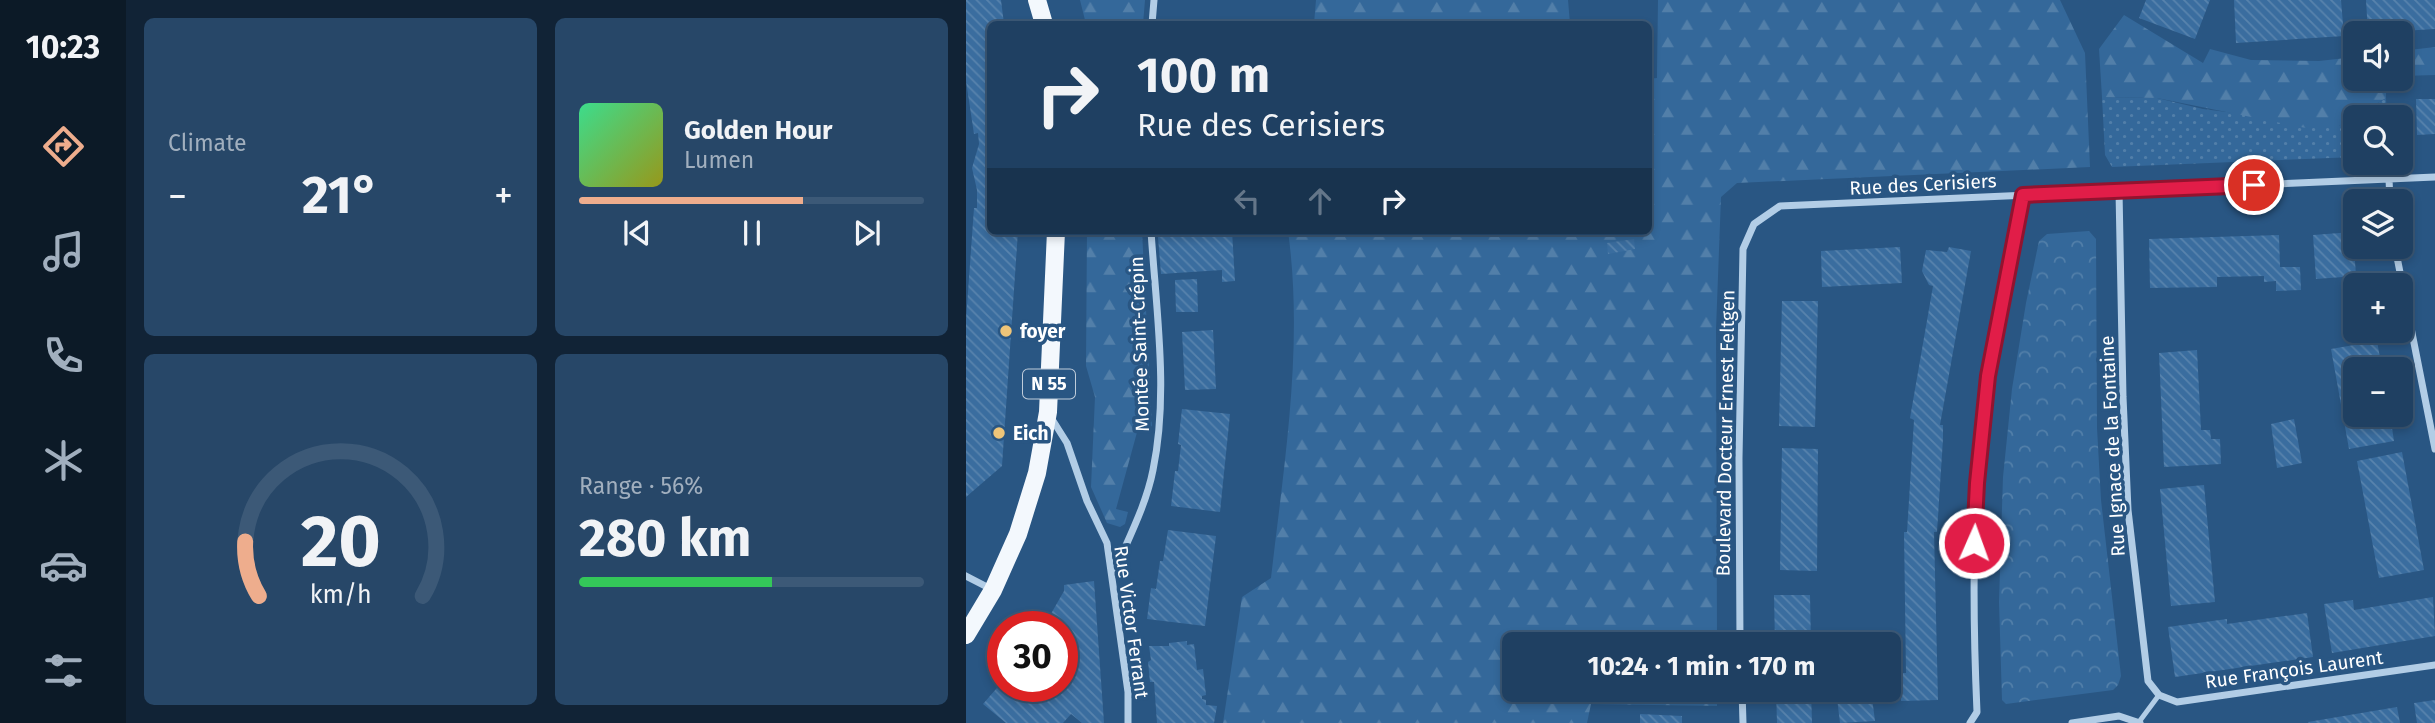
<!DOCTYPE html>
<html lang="en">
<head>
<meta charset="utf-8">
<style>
  body { margin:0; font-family:"Fira Sans",sans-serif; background:#274768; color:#f1f3f6; height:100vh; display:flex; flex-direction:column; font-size:26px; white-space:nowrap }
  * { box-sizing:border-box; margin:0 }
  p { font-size:23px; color:#a1afbe }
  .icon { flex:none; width:38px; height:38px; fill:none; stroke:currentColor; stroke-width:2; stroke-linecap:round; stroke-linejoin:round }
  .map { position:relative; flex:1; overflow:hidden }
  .details { display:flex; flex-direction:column; gap:18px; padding:18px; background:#112336; width:840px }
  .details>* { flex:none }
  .banner { position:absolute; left:21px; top:21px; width:665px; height:214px; border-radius:10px; box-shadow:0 4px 10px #0003,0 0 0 2px #3c5977; background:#1f4062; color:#f1f3f6; overflow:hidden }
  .fabs { position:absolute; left:1377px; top:21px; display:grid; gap:14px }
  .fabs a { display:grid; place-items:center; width:70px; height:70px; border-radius:10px; background:#1f4062; box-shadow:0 4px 10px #0003,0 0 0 2px #3c5977; font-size:35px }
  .speed { position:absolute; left:21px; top:611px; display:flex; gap:14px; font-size:35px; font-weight:700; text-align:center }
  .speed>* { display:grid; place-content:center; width:91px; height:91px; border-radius:50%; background:#1f4062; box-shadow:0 4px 10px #0003,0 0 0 2px #3c5977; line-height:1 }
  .speed .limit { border:10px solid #d22; background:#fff; color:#111 }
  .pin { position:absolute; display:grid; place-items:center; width:60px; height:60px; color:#fff; margin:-30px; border:4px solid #fff; border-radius:50%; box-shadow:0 2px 7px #0007 }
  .me { position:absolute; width:77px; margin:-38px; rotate:2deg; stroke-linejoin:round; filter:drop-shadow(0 0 5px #0008) }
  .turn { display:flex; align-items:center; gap:24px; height:147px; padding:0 35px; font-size:32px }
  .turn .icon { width:91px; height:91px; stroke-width:2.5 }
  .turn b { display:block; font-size:49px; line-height:60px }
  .lanes { display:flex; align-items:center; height:66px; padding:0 35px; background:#0003; justify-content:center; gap:35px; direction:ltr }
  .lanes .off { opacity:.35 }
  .big { font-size:52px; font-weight:700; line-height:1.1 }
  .details .card { flex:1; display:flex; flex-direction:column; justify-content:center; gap:10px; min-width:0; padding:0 24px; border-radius:10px; background:#274768 }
  .details .dial { align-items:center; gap:0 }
  .dial svg { height:182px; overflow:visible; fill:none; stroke:#3c5977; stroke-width:7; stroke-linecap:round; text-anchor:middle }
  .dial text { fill:#f1f3f6; stroke:none }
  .song { display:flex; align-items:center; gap:21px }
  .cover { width:84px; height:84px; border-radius:10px; background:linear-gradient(135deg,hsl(150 70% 55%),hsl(60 70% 35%)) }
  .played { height:7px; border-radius:4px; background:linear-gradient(90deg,#eead8d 65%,#3c5977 65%) }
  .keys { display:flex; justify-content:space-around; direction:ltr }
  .heat { display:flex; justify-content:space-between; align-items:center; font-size:38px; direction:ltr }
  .charge { height:10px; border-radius:5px; background:linear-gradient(90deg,#34c759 56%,#3c5977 0) }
  .details .tiles { flex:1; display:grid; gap:18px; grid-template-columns:repeat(2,1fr) }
  .trip { position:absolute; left:536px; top:632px; width:399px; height:70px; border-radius:10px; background:#1f4062; box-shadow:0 4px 10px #0003,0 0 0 2px #3c5977; font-weight:700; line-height:70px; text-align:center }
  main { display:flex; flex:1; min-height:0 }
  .tab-bar { display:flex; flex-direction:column; width:126px; justify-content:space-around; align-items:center; background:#0c1a27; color:#a1afbe }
  .tab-bar .icon { width:49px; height:49px }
  .tab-bar .selected { color:#eead8d }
  .tab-bar b { font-size:32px; color:#f1f3f6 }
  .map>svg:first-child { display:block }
</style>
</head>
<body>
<main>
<nav class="tab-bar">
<b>10:23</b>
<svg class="icon selected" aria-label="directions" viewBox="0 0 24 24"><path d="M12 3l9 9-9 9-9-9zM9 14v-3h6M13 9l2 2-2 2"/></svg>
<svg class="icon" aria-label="music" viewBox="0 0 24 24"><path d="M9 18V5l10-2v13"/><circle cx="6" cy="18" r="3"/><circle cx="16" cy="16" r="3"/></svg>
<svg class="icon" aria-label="phone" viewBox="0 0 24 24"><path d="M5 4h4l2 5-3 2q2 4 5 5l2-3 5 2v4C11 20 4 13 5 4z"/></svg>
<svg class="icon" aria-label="climate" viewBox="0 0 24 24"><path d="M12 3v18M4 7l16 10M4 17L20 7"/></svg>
<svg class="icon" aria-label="car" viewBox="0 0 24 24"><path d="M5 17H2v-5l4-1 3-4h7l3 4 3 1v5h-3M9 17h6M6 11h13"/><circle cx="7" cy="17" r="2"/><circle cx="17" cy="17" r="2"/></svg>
<svg class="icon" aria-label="filters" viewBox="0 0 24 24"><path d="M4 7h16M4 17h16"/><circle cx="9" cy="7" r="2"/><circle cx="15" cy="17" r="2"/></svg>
</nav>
<section class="details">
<div class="tiles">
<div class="card"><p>Climate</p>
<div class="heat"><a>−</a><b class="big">21°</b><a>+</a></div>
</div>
<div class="card">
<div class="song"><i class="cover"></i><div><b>Golden Hour</b><p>Lumen</p></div></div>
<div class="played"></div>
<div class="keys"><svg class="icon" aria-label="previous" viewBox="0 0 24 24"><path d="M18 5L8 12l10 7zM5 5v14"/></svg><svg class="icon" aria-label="pause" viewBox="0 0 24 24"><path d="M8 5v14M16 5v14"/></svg><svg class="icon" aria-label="next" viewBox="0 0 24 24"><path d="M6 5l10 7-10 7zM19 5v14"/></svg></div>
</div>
<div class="card dial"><svg viewBox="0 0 100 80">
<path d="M14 69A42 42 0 1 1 86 69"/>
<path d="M14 69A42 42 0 0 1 8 45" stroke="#eead8d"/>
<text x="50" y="56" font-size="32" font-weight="700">20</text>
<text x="50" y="72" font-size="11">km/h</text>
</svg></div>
<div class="card"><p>Range · 56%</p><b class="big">280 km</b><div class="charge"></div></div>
</div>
</section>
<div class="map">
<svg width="1469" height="723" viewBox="0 0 1469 723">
  <defs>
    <pattern id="grass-dots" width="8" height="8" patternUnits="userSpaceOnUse" patternTransform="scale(1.75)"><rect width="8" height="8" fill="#34689a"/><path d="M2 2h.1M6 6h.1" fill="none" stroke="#527fa9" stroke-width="1.8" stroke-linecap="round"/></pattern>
    <pattern id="forest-firs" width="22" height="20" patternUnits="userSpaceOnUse" patternTransform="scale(1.75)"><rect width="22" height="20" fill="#34689a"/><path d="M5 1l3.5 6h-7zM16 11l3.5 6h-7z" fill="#527fa9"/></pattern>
    <pattern id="park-crowns" width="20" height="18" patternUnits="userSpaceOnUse" patternTransform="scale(1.75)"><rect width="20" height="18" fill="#34689a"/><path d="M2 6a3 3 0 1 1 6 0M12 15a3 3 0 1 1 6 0" fill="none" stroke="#527fa9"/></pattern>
    <pattern id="building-back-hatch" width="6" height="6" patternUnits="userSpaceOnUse" patternTransform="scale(1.75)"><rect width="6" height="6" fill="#3a6d9f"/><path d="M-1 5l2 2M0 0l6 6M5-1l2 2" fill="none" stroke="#5883ad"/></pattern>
  </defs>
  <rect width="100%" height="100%" fill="#295683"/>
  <!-- grass -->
  <path fill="url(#grass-dots)" d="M1136 97 1191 98 1237 109 1373 126 1420 98 1421 117H1390L1389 157 1146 167 1139 155Z"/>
  <!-- forest -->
  <path fill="url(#forest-firs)" d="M114 0H179L177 24H120Z
    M350 0H602L604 24H348Z
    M692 0H1094L1119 53 1124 167 771 183 755 197 750 329 751 644H548V690H751V706L625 704 621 723H257L276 597 305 578C318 464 338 346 322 231H682V79L691 78Z
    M1158 15 1237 63 1244 49 1285 60 1353 61 1389 57 1390 79H1420V98L1373 126 1340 128 1191 98 1136 97 1133 49Z
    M1469 47V75L1435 76V51Z
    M121 231H176L186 428 173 425 150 509 162 512 159 524 154 527 141 523 125 487 129 397 120 366Z"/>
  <!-- park -->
  <path fill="url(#park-crowns)" d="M1123 231 1130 239 1131 428 1135 500 1155 676 1152 685 1147 690 1040 704 1036 700 1033 602 1037 477 1046 389 1060 303 1073 241 1081 234Z"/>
  <!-- building -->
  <path fill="url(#building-back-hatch)" d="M0 0H35L38 24H24V231H52L36 466 0 497V320L8 208H11V190L6 168 13 144 12 133 8 134 0 81Z
    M1180 0H1244L1229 39 1173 18Z
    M1268 0H1375L1378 36 1270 43Z
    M1400 0H1469V29L1402 33Z
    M1450 99H1469V134L1451 135Z
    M266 231 269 281 256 282V270L195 274 192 237Z
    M1387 232 1390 276 1350 279 1347 235Z
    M1313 235 1314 267H1334L1335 290 1310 291V281L1298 282V276L1251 277V287L1184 288 1183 239Z
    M668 239 669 249 642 254 641 243Z
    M934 247 936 283 856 287 855 251Z
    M983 247 1005 251 974 425H977V439L971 532H968L972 700 935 701 934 673H940L938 532H941L948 420 944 418 967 286 963 285 956 271 960 250 981 252Z
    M231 279 232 312H210L209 280Z
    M816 301H852L849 427 813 426Z
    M247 330 250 389 219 390 216 332Z
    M1411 341 1416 369H1390V415H1424L1428 441 1383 449 1365 349Z
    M1231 350 1235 430H1244L1245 439H1254L1255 464 1198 467 1193 353Z
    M216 409 264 414 254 512 205 506 209 471H212L215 445 212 444Z
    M1328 419 1336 463 1311 468 1305 424Z
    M816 448 852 449 851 571 814 570Z
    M1436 452 1458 570 1413 578 1391 461Z
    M1238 485 1249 602 1205 606 1194 489Z
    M202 530 250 536 239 626 181 619 185 588 190 589 194 561H197Z
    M128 581 138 723H116L105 714 97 723H40L17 704 37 681V686H96V626H78L98 591V585Z
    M808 595H844L845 644H809Z
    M1467 597 1469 636 1366 653 1358 604 1387 600 1388 610Z
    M1341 613 1347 657 1209 677 1202 627 1261 619V624Z
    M221 641V645L228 644 231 670 237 669 240 695 236 696V699L240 700V705L251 706 248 723H191L188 682H184L182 662 185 660 183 646H203V643Z
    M810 690H845L846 723H811Z
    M870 690H905L909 721 874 723Z
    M1469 700V723H1451L1448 703Z
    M1431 707 1434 723H1343L1342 722Z
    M674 714 716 716V723H674Z"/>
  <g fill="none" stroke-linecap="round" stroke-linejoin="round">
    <!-- lane -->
    <path stroke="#b2cde6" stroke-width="5" d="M1173 722 1193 695"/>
    <!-- street -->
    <path stroke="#b2cde6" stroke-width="7" d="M186 24 188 0
      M1423 179 1424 201
      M1153 191 1157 397 1162 510 1182 681 1193 695 1211 702 1469 665
      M1429 247 1469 449
      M84 416 101 443 121 501 141 543 162 692V723
      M147 575C161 541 180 506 187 470 203 394 190 309 185 231
      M0 576 27 590
      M774 644 773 458 777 249 788 224 814 206 1469 177
      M776 690 777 723
      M1004 723 1011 712C1006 599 1006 491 1022 378 1030 317 1046 256 1057 195
      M1106 723 1153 716 1174 723"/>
    <!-- primary -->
    <path stroke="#f3f8fd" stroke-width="18" d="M71 0 78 24
      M0 635 27 590 52 534 71 473 82 412 90 231"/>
  </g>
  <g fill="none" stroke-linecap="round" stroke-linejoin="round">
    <!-- route casing -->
    <g stroke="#92132f" stroke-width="18">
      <path id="route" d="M1008 543 1011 483 1022 376 1057 195 1288 185"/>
    </g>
    <!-- route -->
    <use href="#route" stroke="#e11d48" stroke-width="12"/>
  </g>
  <!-- markers -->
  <g fill="#eec579" stroke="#295683" stroke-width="2.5">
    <circle cx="40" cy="331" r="7"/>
    <circle cx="33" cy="433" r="7"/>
  </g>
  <g text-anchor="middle" stroke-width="7" stroke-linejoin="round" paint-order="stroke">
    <!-- shield labels -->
    <rect fill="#295683" stroke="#bfccda" stroke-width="2" x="57" y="369.5" width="52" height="29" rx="5"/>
    <g font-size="18" font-weight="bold" fill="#fff">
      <text x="83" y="390">N 55</text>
    </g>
    <!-- street labels -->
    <g font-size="19" fill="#fff" stroke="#295683">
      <text transform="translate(957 184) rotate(-3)" y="7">Rue des Cerisiers</text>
      <text transform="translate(173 344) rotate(-92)" y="7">Montée Saint-Crépin</text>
      <text transform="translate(759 433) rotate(-89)" y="7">Boulevard Docteur Ernest Feltgen</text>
      <text transform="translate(1146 446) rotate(-93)" y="7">Rue Ignace de la Fontaine</text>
      <text transform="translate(166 622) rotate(82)" y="7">Rue Victor Ferrant</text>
      <text transform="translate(1328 669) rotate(-8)" y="7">Rue François Laurent</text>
    </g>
    <!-- poi labels -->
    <g font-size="19" font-weight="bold" fill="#fff" stroke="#295683" text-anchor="start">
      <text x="54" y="338">foyer</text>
      <text x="47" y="440">Eich</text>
    </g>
  </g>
</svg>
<div class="fabs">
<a><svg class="icon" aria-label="sound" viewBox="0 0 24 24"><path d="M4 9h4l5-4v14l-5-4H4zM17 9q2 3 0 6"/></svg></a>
<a><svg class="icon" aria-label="search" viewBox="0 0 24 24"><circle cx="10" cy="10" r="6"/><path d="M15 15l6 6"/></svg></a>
<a><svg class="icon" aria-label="layers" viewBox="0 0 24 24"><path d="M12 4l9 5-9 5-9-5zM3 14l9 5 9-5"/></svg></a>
<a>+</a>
<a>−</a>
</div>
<div class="speed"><div class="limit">30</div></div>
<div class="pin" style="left:1288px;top:185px;background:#d93025"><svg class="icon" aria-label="arrive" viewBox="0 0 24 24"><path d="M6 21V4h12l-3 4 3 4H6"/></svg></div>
<svg class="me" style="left:1008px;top:543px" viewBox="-20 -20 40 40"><circle r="17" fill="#e11d48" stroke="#fff" stroke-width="3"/><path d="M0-11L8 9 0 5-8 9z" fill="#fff"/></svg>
<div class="trip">10:24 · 1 min · 170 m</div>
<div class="banner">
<div class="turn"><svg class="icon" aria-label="right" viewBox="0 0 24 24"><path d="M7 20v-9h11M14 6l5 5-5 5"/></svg><div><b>100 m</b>Rue des Cerisiers</div></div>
<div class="lanes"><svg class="icon off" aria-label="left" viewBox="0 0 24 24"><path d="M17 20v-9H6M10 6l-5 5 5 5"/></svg><svg class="icon off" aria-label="ahead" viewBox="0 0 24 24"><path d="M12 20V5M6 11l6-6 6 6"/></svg><svg class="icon" aria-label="right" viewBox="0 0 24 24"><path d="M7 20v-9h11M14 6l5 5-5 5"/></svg></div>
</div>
</div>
</main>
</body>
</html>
